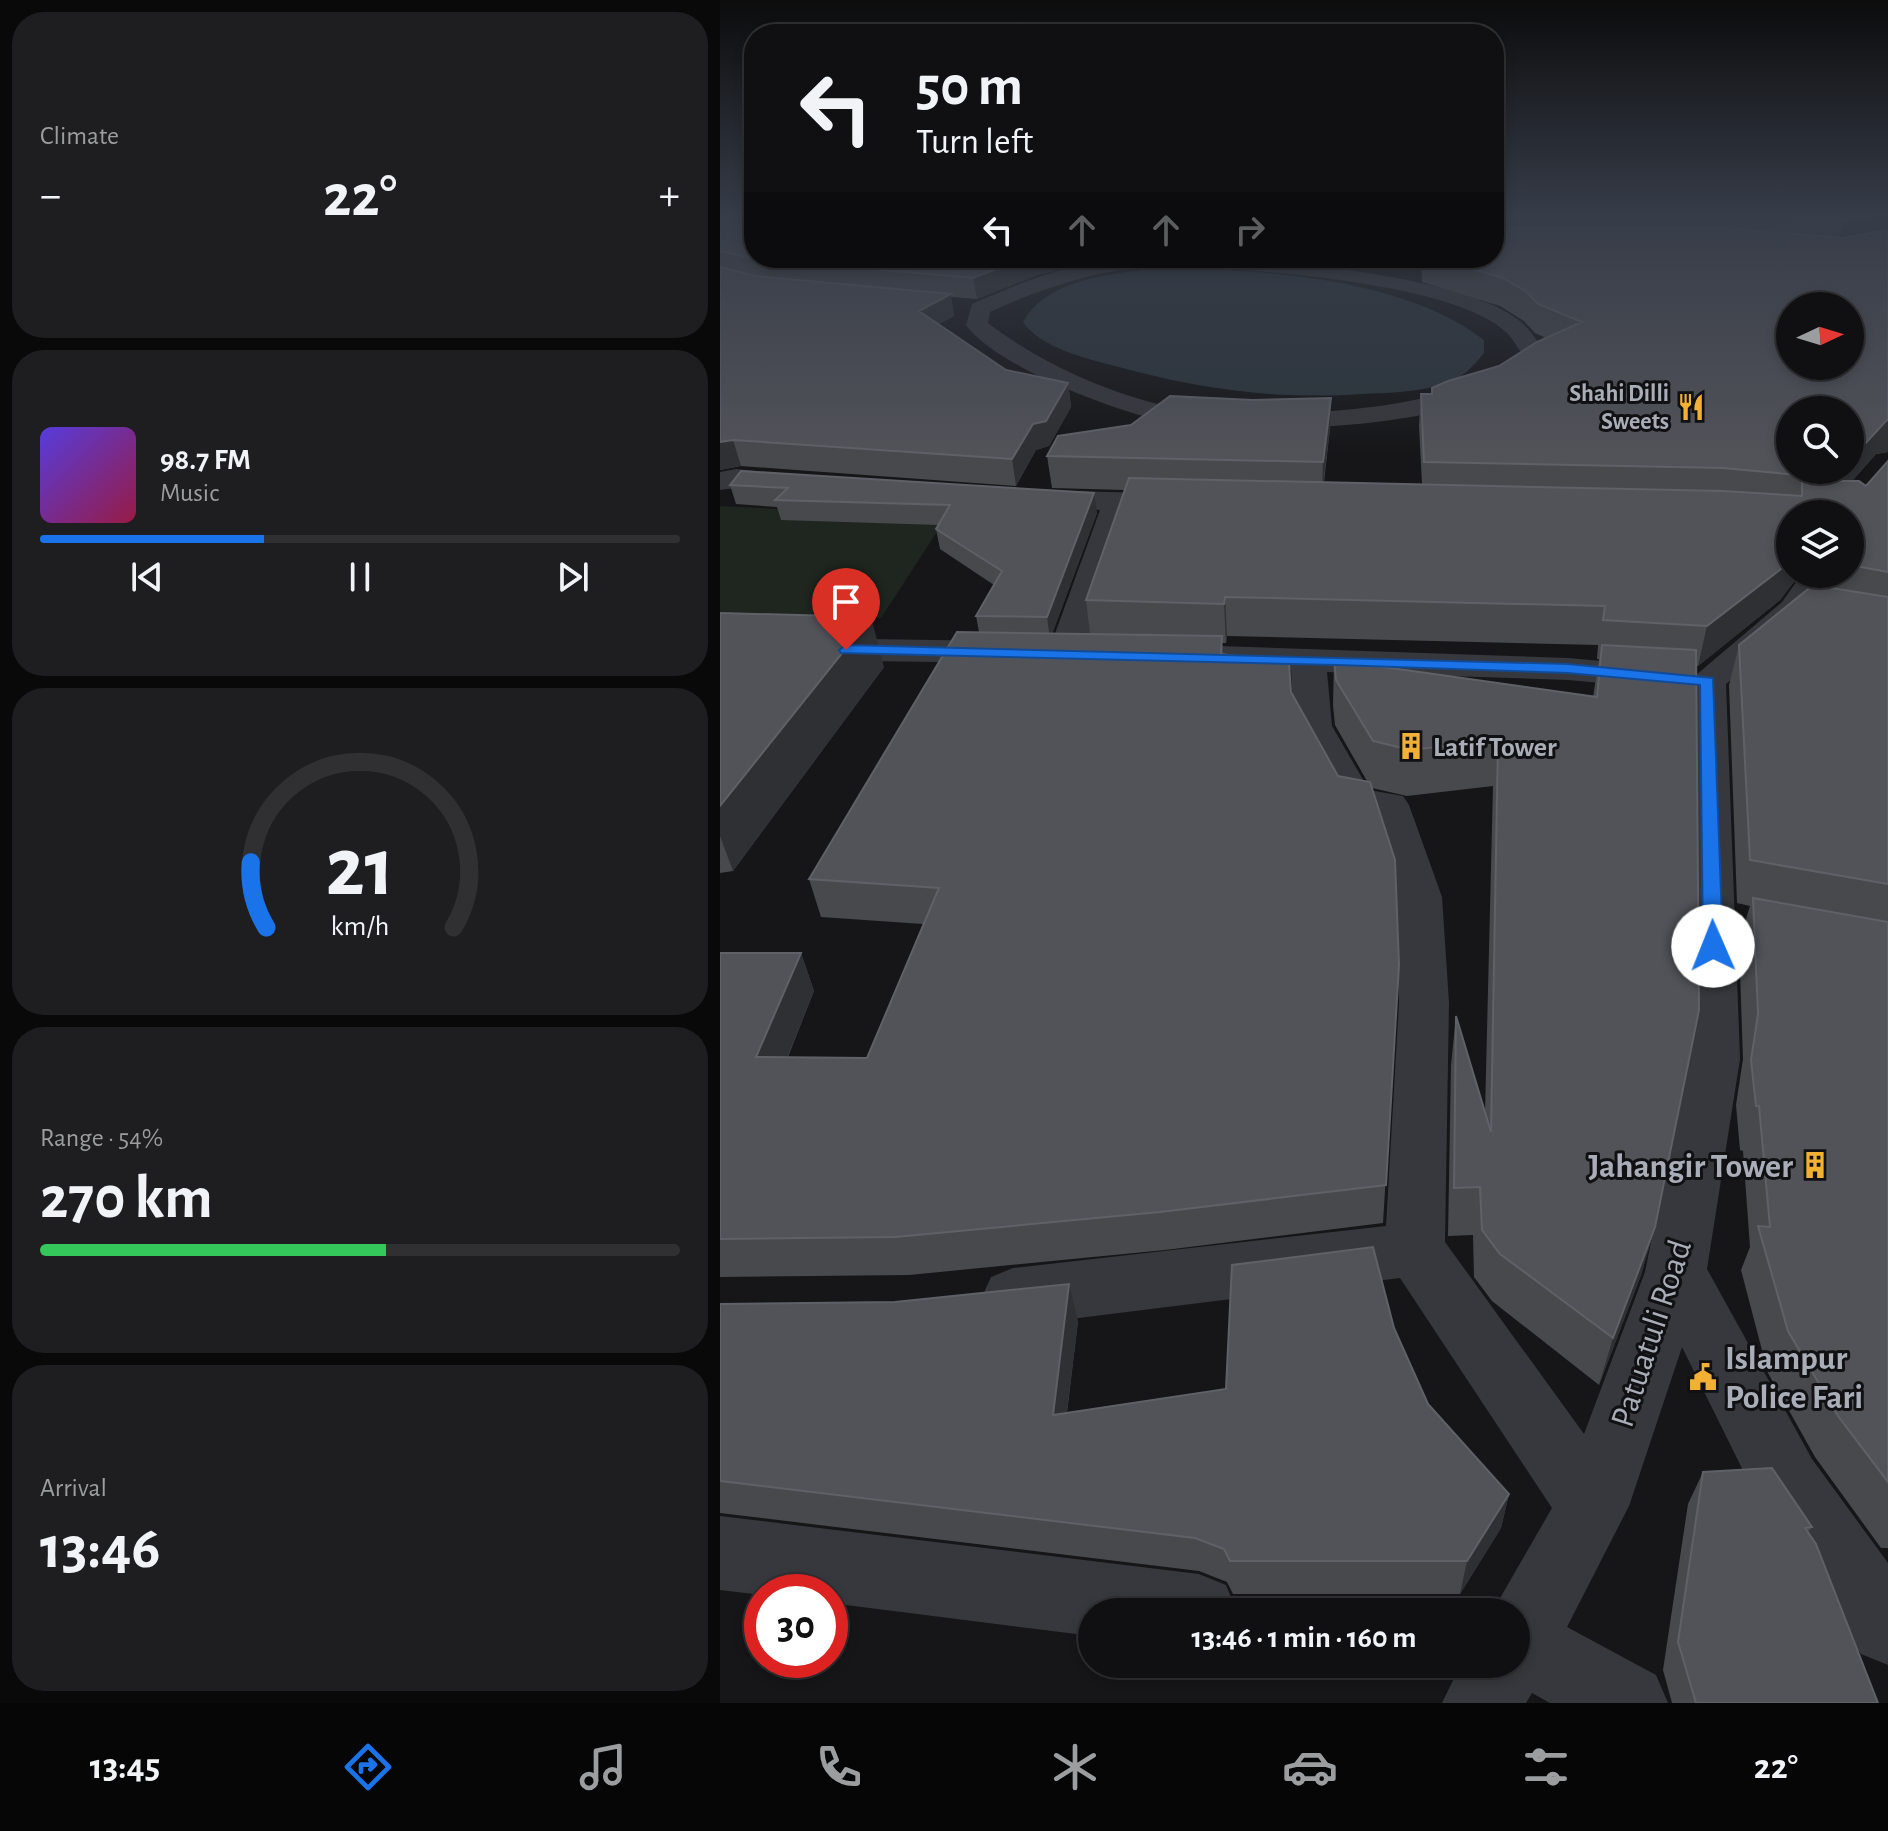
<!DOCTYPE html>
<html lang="en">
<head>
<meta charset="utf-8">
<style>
  body { margin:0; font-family:"Alegreya Sans",sans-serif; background:#1e1e20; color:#f1f3f6; height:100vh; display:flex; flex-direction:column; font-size:30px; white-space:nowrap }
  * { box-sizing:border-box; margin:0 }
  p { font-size:26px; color:#9c9d9f }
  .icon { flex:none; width:44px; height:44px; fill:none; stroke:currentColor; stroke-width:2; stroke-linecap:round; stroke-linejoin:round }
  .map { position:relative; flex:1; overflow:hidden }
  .details { display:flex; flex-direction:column; gap:12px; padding:12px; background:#09090a; width:720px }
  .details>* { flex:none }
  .hud { position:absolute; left:24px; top:24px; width:760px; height:244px; border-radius:32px; box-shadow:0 4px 12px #0003,0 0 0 2px #303032; background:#101012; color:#f1f3f6; overflow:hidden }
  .needle { width:52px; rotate:86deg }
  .controls { position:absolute; left:1056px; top:292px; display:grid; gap:16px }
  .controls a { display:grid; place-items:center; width:88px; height:88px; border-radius:50%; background:#101012; box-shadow:0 4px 12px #0003,0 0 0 2px #303032; font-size:40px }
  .speed { position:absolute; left:24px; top:1574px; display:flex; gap:16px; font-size:40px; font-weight:700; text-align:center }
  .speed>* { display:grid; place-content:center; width:104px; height:104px; border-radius:50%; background:#101012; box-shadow:0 4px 12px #0003,0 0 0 2px #303032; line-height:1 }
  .speed .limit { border:12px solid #d22; background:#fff; color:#111 }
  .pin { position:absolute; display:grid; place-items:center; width:68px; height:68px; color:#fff; margin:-82px -34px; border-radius:50% 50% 50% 0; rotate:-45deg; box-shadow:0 0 8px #0007 }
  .pin .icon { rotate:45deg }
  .me { position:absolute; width:88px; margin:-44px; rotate:359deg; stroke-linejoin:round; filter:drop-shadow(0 0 6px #0008) }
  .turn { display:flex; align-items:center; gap:28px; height:168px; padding:0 40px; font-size:36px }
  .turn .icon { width:104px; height:104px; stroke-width:2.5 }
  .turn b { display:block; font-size:56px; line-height:68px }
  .lanes { display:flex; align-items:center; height:76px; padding:0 40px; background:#0003; justify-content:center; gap:40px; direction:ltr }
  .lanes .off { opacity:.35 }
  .big { font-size:60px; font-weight:700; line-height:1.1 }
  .details .tile { flex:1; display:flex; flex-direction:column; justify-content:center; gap:12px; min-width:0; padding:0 28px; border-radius:32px; background:#1e1e20 }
  .details .dial { align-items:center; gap:0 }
  .dial svg { height:208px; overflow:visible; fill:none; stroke:#303032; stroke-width:7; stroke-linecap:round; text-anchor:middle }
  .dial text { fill:#f1f3f6; stroke:none }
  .song { display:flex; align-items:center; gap:24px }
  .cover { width:96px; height:96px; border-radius:12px; background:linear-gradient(135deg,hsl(250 70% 55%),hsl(340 70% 35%)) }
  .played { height:8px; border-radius:4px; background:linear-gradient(90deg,#1a73e8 35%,#303032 35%) }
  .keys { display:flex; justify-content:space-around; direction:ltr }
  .heat { display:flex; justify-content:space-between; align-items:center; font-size:44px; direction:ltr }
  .charge { height:12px; border-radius:6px; background:linear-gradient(90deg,#34c759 54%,#303032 0) }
  .trip { position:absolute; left:358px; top:1598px; width:452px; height:80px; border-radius:40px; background:#101012; box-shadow:0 4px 12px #0003,0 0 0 2px #303032; font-weight:700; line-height:80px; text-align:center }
  .tabs { display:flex; height:128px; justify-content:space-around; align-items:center; background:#060607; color:#9c9d9f }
  .tabs .icon { width:56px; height:56px }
  .tabs .current { color:#1a73e8 }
  .tabs b { font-size:36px; color:#f1f3f6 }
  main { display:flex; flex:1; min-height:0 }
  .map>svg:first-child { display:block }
</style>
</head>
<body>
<main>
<section class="details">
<div class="tile"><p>Climate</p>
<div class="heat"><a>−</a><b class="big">22°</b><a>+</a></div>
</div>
<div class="tile">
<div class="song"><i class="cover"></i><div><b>98.7 FM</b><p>Music</p></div></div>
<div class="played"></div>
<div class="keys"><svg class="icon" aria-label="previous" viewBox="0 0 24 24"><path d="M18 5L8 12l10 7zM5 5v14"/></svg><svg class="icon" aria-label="pause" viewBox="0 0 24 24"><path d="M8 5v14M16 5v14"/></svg><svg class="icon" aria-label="next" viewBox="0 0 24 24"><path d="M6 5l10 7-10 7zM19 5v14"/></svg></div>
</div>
<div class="tile dial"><svg viewBox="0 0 100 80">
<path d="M14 69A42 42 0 1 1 86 69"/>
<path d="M14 69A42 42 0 0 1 8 44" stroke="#1a73e8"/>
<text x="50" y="56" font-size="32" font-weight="700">21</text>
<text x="50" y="72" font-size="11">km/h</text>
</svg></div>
<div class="tile"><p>Range · 54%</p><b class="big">270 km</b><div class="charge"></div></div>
<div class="tile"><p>Arrival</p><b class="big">13:46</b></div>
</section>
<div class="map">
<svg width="1168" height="1703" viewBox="0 0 1168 1703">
  <rect width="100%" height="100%" fill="#161618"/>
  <!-- green -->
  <path fill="#1e261f" d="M0 506 226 518 161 618 0 613Z"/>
  <!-- water -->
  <path fill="#2c353c" d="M423 270C524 266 683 276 764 340V353C754 366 743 377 727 383 700 392 670 393 642 394 556 400 478 389 395 366 365 358 321 348 303 322 325 282 382 275 423 270Z"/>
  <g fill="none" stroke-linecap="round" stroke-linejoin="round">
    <!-- minor -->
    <path fill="#37383d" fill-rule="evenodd" d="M522 258C589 265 752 279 802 323 811 330 818 343 825 352 819 360 813 370 806 376 738 430 531 436 448 422 398 413 275 366 246 325L252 304C297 284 344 265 393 259 434 253 481 257 522 258ZM438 265C517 268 729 280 786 332 792 337 796 346 801 352 751 417 514 423 438 404 379 389 316 360 268 323L270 312C324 287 378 270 438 265Z
      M16 469 87 476 91 482 87 488C59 495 29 484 0 490V472Z
      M317 490 460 494 470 497 475 503 470 509 410 510 364 653 359 661 346 664 333 661 328 653 380 510 307 505 302 499 307 493Z
      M1082 574H1115L1086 616 1006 684 1020 1059 987 1269 1092 1459 1168 1563V1665L1141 1654 1042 1509 962 1347 909 1506 847 1627 936 1675 948 1703H830L812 1693 806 1703H722L741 1664H796V1612H772L832 1508 680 1278 293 1326 271 1317 262 1297 271 1277 293 1268 666 1226 679 1003 676 897 651 816 620 811 614 802 574 726 571 670 470 667 457 664 452 656 457 648 470 645 848 658 937 666 950 669 955 677 950 685 937 688 848 680 607 672 612 726 649 790 683 796 689 805 722 897 729 1003 725 1242 864 1434 925 1272 968 1059 969 681 1062 602Z
      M0 637 286 641 299 644 304 652 299 660 286 663 0 659Z
      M0 1516 479 1574 506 1585 517 1612H372V1636L110 1603V1592H42V1595L0 1590Z"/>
  </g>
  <!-- wall -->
  <path fill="#47494d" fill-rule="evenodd" d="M0 216 357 265 317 275 257 299 231 297 234 316 219 324 286 370 348 383 351 407 329 446 316 450 296 486 21 466 0 470Z
    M774 216H1168V452L1156 454 1132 481 1146 486 1168 461V1548H1161L1095 1457 1048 1373 1021 1270 1030 1247 1023 1151 1020 1150 1016 1105 1023 1059 1019 942 1030 906 1017 903 1009 685 1019 645 1105 587 1109 574H1130V514H1070V574H1080L1060 600 978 666H976L935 1227 921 1275 879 1385 772 1301 754 1277 753 1235 728 1236 731 1065 736 1016 765 1113 773 786 687 796 652 788 679 965 663 1223 445 1250 189 1275 0 1277V953H81L94 991 68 1057 147 1058 203 924 101 917 89 879 259 632 256 616 274 585 220 549 216 529 218 525 61 520 57 507 16 504 10 485 21 471 377 513 332 634H370L366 600 405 490 332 488 327 456 610 428 604 482 702 484 699 426 701 394H712V388L779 366 826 338 815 333 804 321 780 306 702 282 701 258H774ZM507 636 878 645 877 659H879L873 697 614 660 613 705 615 725 647 781 618 776 571 692 503 654 502 643H506Z
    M523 258H631L630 267 568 260Z
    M0 613 164 667 13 871 0 873Z
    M0 1304 358 1321 347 1413 506 1389 674 1328 708 1404 789 1494 781 1528 740 1594H513L507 1582 479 1571 0 1513V1515Z
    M983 1472 1092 1527 1088 1532 1158 1703H952L943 1670 968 1504Z"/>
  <!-- shaded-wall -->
  <path fill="#2f3033" d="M1150 216H1168V237L1117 246 1123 221Z
    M306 258H369L357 265 317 275 257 299 253 278Z
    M231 294 234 316 204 333 199 311Z
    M348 383 351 407 329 446 316 450 296 486 292 459 313 424Z
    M611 398 610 428 602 494 603 462Z
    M1168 420V452L1156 454 1105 512 1115 477 1121 470H1130V460L1166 421Z
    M13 440 21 466 0 470V442Z
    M374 493 377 513 330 639 327 617Z
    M1070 562V574H1080L1060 600 978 666 987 626Z
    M505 597 507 636 506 643 504 604Z
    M151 617 164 667 13 871 0 836V806Z
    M81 953 94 991 52 1095 36 1057Z
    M935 1227 921 1275 879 1385 893 1338Z
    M349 1284 358 1321 342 1451 333 1415Z
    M789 1494 781 1528 740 1594 747 1561Z"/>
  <!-- building -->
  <path fill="#525359" stroke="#5f6168" stroke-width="2" fill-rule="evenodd" d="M0 216H34V258H306L253 278 36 259 0 251Z
    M1068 216H1150L1123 221Z
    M774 217 776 227 1004 228 1123 238 1168 230V420L1166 421 1130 460V410H1070V470H1121L1115 477 1117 481H1139L1146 486 1168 461V572L1130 565V514H1070V562L987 626 883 620 885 606 505 597 504 604 366 600 409 478 1003 491 1082 496V481L1091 479 1088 476 1003 468 704 462 701 394H712V388L728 381 779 366 817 342 862 322 818 304 807 292 783 278 714 258H774ZM1070 306H1130V366H1070Z
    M0 267 35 276 231 294 199 311 286 370 348 383 326 421 313 424 292 459 13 440 0 442Z
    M450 396 533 400 611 398 603 462 327 456 338 436 411 425Z
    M21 471 374 493 327 617 256 616 282 571 216 529 230 505 55 500 68 488 10 485Z
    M1093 585 1168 597V884L1030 860 1019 645Z
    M0 613 151 617 0 806Z
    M237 632 502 636 501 654 569 663 571 692 618 776 650 782 675 860 679 965 666 1185 440 1212 175 1237 0 1239V953H81L36 1057 147 1058 219 888 89 879Z
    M882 645 976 650 979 1010 935 1227 893 1338 780 1254 762 1230 760 1187 734 1188 736 1016 771 1132 778 740 690 750 653 741 616 680 614 660 877 697Z
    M1033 898 1168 922V1482L1118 1416 1068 1331 1038 1226 1050 1227 1039 1106H1036L1031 1060 1038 1014Z
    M653 1247 674 1328 708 1404 789 1494 747 1561H510L504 1549 475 1538 0 1481V1304L175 1302 349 1284 333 1415 506 1389 512 1265Z
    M1052 1468 1092 1527 1085 1528 1096 1544 1158 1703H976L958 1642 983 1472Z"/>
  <!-- sky -->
  <linearGradient id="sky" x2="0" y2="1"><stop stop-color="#0c0c0d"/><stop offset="0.47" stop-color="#363c48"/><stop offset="1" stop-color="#363c48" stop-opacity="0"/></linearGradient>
  <rect width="1168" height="455" fill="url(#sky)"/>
  <!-- route -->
  <path fill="#1a73e8" stroke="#114b97" stroke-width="2" d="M126 645 848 664 993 678 1003 946 993 953 983 946 980 685 848 673 617 665 121 653 119 650Z"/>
  <!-- icons -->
  <defs>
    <g id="restaurant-bare" transform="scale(2.16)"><path d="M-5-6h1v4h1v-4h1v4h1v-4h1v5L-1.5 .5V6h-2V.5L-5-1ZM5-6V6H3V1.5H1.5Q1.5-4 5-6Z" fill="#f2b134" stroke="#111113" stroke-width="2.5" paint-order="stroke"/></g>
    <g id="building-bare" transform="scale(2.16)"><path d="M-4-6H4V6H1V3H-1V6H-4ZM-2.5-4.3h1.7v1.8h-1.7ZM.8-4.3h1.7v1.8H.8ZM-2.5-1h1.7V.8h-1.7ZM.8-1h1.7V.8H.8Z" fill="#f2b134" stroke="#111113" stroke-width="2.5" paint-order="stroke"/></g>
    <g id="civic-bare" transform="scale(2.16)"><path d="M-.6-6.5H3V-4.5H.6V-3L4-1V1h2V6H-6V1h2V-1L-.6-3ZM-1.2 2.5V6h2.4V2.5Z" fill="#f2b134" stroke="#111113" stroke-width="2.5" paint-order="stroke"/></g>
  </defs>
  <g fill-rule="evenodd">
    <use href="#restaurant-bare" x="971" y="407"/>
    <use href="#building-bare" x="691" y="746"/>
    <use href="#building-bare" x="1095" y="1165"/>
    <use href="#civic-bare" x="983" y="1377"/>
  </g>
  <g text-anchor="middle" stroke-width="6" stroke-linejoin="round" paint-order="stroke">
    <!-- far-poi labels -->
    <g font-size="24" font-weight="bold" fill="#a8adb8" stroke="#111113" text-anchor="end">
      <text x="949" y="401">Shahi Dilli<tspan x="949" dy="28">Sweets</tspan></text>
    </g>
    <!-- poi labels -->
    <g font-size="28" font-weight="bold" fill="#a8adb8" stroke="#111113" text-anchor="start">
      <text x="713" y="756">Latif Tower</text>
    </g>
    <!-- near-poi labels -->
    <g font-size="34" font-weight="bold" fill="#a8adb8" stroke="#111113" text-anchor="end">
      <text x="1073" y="1177">Jahangir Tower</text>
      <text x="1005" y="1369" text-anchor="start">Islampur<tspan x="1005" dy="39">Police Fari</tspan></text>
    </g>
    <!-- near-street labels -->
    <g font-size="34" fill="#a8adb8" stroke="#111113">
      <text transform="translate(930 1333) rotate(-72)" y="12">Patuatuli Road</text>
    </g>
  </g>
</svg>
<div class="controls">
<a><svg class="needle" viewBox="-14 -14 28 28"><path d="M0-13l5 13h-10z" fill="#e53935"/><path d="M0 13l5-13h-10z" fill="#9c9d9f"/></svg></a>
<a><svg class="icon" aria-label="search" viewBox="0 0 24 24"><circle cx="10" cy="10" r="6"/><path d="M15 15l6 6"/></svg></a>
<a><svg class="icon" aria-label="layers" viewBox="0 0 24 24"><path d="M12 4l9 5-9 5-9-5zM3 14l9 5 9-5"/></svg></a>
</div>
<div class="speed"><div class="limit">30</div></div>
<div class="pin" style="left:126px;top:650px;background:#d93025"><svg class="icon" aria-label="arrive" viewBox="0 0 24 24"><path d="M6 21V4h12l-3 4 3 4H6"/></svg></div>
<svg class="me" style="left:993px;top:946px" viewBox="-20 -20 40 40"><circle r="19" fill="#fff"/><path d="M0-13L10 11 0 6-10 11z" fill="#1a73e8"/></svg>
<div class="trip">13:46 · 1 min · 160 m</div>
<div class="hud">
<div class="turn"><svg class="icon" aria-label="left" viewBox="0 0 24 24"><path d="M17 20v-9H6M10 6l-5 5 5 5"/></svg><div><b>50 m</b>Turn left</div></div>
<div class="lanes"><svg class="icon" aria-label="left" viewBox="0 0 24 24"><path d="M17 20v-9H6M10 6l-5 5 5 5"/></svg><svg class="icon off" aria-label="ahead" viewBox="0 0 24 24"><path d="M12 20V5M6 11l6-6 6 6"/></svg><svg class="icon off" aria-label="ahead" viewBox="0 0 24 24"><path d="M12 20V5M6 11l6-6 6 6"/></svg><svg class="icon off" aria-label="right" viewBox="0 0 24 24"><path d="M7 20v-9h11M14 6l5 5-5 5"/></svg></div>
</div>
</div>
</main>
<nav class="tabs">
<b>13:45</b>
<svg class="icon current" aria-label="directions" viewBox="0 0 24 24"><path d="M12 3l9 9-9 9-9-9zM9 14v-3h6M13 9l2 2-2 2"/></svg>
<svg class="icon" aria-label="music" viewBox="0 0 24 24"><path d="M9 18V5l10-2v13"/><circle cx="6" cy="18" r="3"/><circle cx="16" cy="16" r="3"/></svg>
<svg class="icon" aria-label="phone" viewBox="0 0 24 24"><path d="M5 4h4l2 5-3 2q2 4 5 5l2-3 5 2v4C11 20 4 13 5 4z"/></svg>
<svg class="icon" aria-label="climate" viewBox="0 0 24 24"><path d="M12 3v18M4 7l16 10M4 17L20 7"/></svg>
<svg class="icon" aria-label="car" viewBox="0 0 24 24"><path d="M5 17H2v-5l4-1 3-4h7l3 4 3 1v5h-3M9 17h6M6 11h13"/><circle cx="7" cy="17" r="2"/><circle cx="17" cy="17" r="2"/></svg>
<svg class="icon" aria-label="filters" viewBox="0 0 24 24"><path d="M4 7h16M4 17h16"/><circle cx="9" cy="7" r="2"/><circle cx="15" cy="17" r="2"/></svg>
<b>22°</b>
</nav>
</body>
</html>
